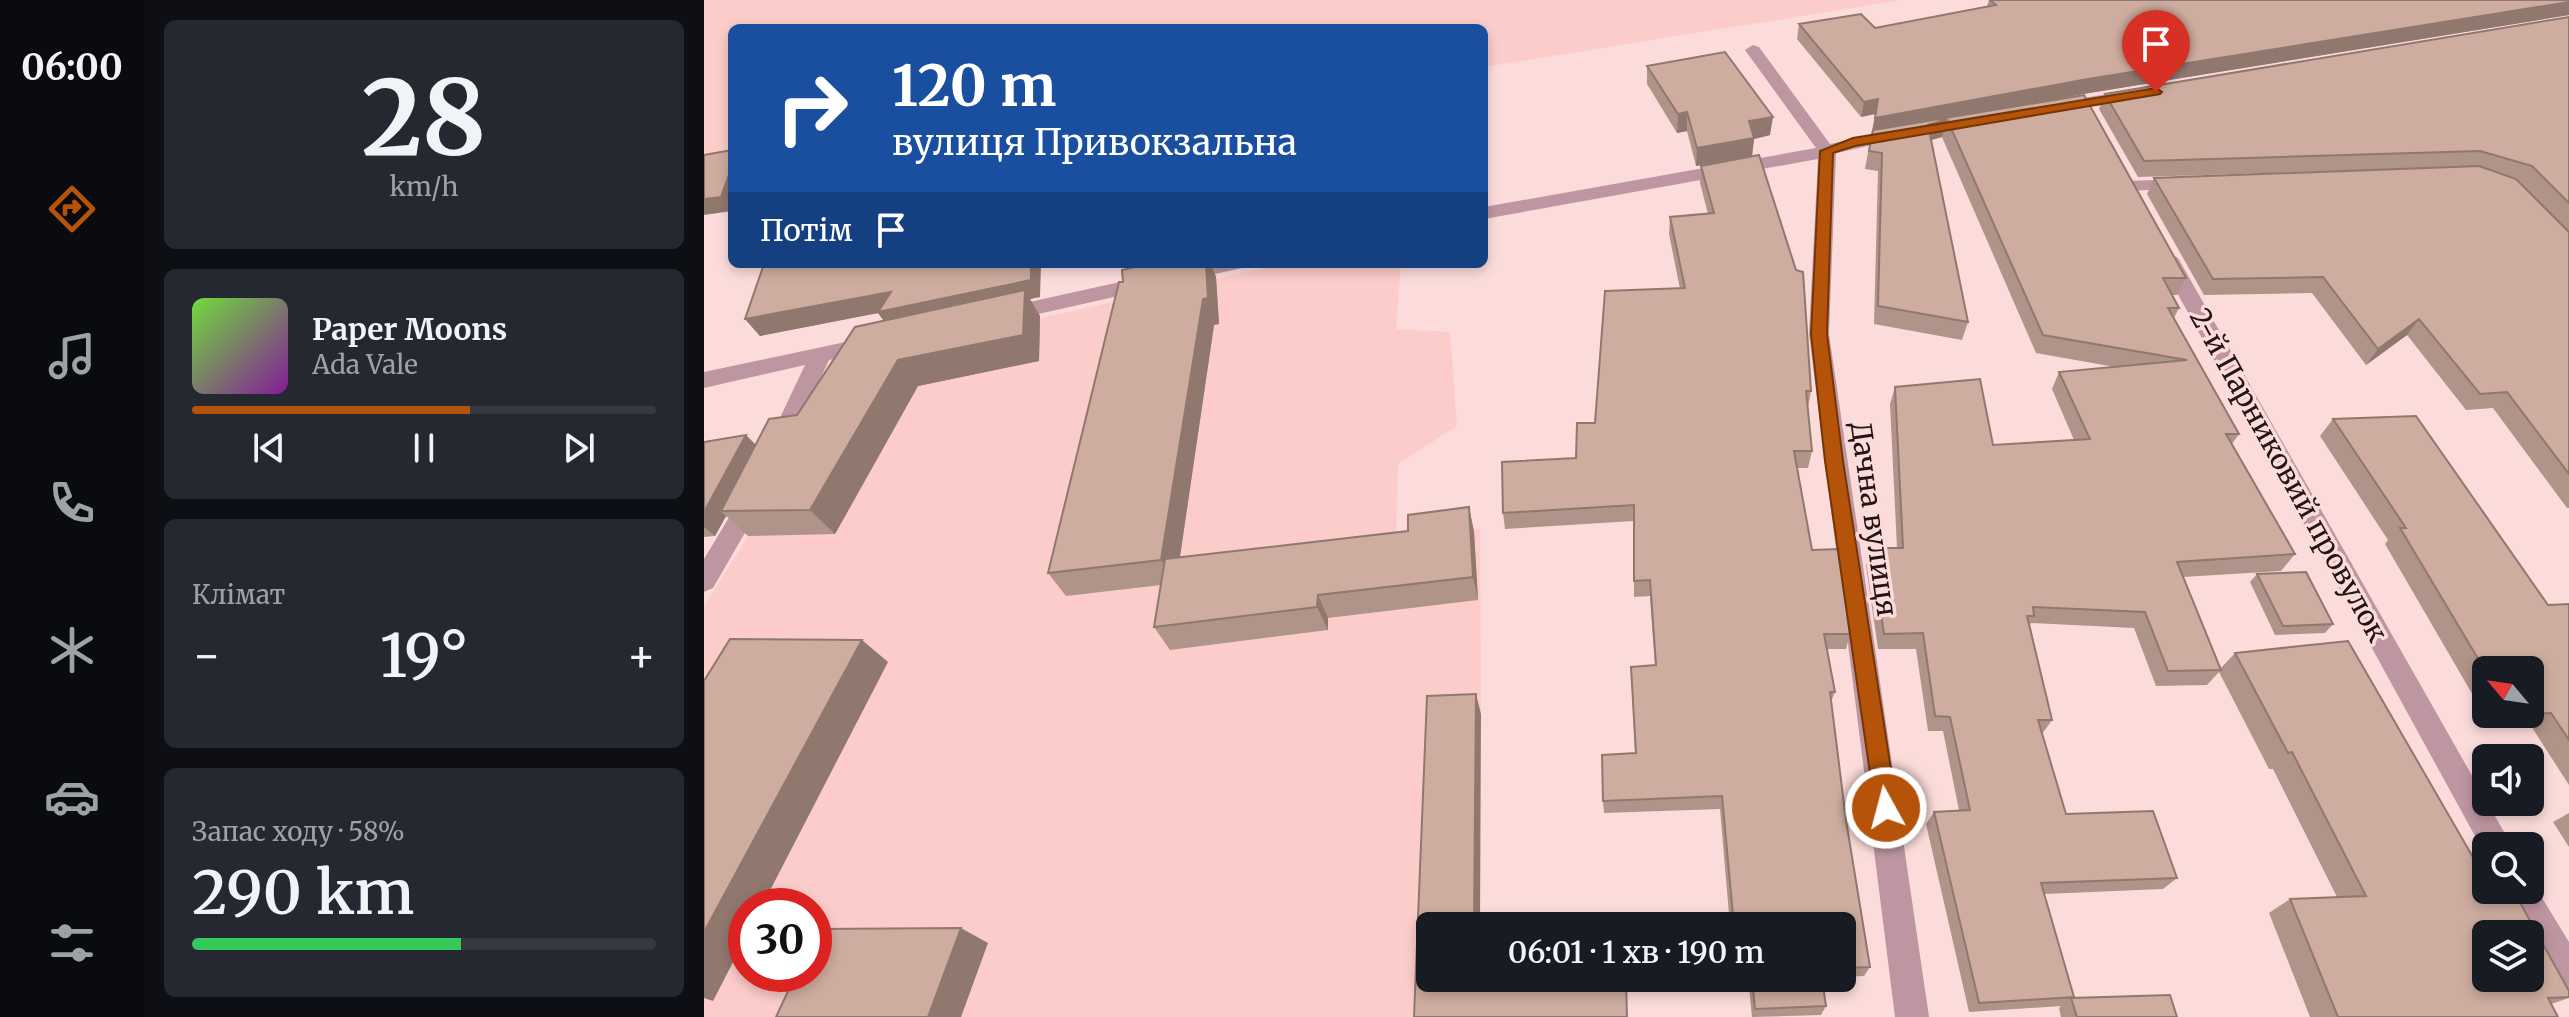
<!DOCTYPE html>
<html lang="uk">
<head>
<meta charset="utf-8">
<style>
  body { margin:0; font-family:Merriweather,serif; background:#242831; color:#f1f3f6; height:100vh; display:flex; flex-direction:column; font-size:30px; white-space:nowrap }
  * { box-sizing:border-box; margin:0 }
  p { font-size:26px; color:#9ea1a6 }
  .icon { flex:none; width:44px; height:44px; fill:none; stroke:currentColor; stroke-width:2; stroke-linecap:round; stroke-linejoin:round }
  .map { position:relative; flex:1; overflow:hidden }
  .drawer { display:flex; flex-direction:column; gap:20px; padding:20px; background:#0d0f14; width:560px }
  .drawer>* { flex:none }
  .guide { position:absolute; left:24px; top:24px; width:760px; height:244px; border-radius:12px; box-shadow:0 4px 12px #0003; background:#1a4fa0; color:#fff; overflow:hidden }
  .needle { width:52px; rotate:299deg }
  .tools { position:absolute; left:1768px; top:656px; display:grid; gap:16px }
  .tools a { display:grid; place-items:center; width:72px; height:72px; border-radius:12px; background:#171b24; box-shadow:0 4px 12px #0003; font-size:40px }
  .speed { position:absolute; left:24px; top:888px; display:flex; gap:16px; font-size:40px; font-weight:700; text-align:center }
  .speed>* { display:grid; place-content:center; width:104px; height:104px; border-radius:50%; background:#171b24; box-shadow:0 4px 12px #0003; line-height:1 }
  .speed .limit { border:12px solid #d22; background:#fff; color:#111 }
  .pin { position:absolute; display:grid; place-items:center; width:68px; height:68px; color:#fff; margin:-82px -34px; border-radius:50% 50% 50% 0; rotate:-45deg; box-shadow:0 0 8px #0007 }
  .pin .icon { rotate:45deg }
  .me { position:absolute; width:88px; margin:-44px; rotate:353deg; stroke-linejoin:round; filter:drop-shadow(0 0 6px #0008) }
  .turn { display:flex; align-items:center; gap:28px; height:168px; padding:0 32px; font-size:36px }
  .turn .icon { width:104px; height:104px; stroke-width:2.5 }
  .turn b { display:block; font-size:56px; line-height:68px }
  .then { display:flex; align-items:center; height:76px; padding:0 32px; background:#0003; gap:16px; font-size:30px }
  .big { font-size:60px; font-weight:600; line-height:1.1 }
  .drawer .widget { flex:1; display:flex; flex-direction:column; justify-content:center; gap:12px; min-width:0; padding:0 28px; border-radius:12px; background:#242831 }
  .drawer .dial { align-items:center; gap:0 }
  .dial b { font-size:104px; line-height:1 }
  .song { display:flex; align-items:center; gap:24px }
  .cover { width:96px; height:96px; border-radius:12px; background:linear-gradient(135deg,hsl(100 70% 55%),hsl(290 70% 35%)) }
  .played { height:8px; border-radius:4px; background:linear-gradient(90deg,#b45309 60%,#363941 60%) }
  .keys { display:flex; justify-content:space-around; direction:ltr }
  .heat { display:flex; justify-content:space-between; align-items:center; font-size:44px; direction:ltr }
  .charge { height:12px; border-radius:6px; background:linear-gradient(90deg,#34c759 58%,#363941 0) }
  .trip { position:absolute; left:712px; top:912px; width:440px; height:80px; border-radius:12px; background:#171b24; box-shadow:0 4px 12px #0003; font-weight:600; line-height:80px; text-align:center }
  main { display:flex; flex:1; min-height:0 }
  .menu { display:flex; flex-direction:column; width:144px; justify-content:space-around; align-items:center; background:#090b0e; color:#9ea1a6 }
  .menu .icon { width:56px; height:56px }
  .menu .current { color:#b45309 }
  .menu b { font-size:36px; color:#f1f3f6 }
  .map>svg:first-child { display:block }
</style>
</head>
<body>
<main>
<nav class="menu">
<b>06:00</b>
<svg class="icon current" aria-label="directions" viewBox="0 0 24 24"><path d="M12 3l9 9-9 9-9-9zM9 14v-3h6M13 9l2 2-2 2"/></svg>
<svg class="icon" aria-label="music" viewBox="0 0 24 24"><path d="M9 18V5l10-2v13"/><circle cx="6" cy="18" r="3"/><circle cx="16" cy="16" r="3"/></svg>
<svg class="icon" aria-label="phone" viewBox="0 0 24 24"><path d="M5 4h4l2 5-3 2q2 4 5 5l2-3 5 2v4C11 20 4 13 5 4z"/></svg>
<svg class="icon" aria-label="climate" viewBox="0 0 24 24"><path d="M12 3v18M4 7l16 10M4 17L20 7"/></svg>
<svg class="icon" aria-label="car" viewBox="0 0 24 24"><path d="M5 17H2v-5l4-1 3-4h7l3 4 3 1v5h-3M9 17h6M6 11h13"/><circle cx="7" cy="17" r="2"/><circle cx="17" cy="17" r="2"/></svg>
<svg class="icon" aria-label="filters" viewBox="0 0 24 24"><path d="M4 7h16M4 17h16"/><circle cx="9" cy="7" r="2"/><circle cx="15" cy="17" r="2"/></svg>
</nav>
<section class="drawer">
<div class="widget dial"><b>28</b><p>km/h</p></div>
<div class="widget">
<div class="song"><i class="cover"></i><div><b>Paper Moons</b><p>Ada Vale</p></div></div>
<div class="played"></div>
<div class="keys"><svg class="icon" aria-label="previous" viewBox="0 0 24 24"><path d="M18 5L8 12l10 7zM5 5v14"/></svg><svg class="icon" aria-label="pause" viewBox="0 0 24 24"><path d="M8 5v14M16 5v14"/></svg><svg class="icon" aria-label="next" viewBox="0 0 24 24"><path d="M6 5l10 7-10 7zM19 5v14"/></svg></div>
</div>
<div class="widget"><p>Клімат</p>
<div class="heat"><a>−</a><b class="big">19°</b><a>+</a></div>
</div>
<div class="widget"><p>Запас ходу · 58%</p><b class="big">290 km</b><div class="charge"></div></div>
</section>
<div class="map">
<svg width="1865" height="1017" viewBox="0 0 1865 1017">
  <rect width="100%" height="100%" fill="#fbdcda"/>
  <!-- built -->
  <path fill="#fbccca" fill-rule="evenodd" d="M0 0H1198L780 67V28H28V166L0 170Z
    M578 264H697L692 329 746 332 753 426 694 464 692 539 776 529 777 714 726 926V978L776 1017H0V606L149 370 171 355ZM42 906H110V974H42Z"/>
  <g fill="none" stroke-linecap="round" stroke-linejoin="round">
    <!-- minor -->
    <path fill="#be96a1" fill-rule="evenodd" d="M1049 45 1055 47 1126 144 1200 128 1209 133 1206 137 1132 153 1125 334 1225 1017H1191L1105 334 1114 159 780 219V207L1112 148 1041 50Z
      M1429 90 1435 91V99L1354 112 1346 107 1354 102Z
      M1478 179 1487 184 1484 188 1424 191 1415 186 1424 181Z
      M1464 252 1474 258 1808 846H1782V856L1454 258Z
      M501 264H541L538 268 479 281 469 275 472 270Z
      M443 276 453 283 450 288 299 322 289 315 299 308Z
      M165 337 176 344 172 349 125 360 86 443 83 449H67L64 443 101 365 0 388V372Z
      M49 489 57 491 61 498 9 588 0 592V559L41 491Z
      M1826 878 1865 942V989L1854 984 1803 890H1826Z"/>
  </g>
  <!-- wall -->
  <path fill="#b19489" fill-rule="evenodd" d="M1285 0H1865V15L1379 94 1324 104 1482 278 1473 295H1468L1475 308 1470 318 1535 434 1528 444 1591 554 1577 571 1479 577 1516 669 1531 653 1781 878 1865 991V998L1847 1004 1854 1017H1606L1565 913 1586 899 1633 897 1569 769H1565L1515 672 1503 685 1452 686 1430 628 1327 623 1326 625 1348 720 1338 734 1362 814 1473 878 1459 889 1340 894 1370 997 1368 998 1473 1017H1357L1355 1008 1357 1006 1265 1012 1222 824 1230 812 1255 810 1239 731H1224L1212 649H1174L1162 565 1167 548H1193L1186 404 1191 387 1289 445 1370 440 1348 389 1355 372 1411 367 1332 353 1238 137 1227 140 1264 322 1258 340 1170 324 1174 171 1161 169 1171 114 1157 117 1093 39 1095 24 1171 28 1283 6Z
    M1865 17V508H1863L1789 408 1762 410 1703 335 1662 365 1608 293 1500 295 1443 194 1450 178 1767 167 1434 177 1395 109 1401 94Z
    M943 66 1066 135 1050 139 1048 156 992 166 983 131 973 133 943 84Z
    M997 166 1107 391 1104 408 1108 451 1104 468H1093L1108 550 1146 634 1142 649H1123L1131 692 1127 702 1142 820 1166 967 1160 976 1138 977V926H1026L1016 809 900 813 899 801 931 753 927 667 951 665 946 596 930 597V521L801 529 799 513 872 458 891 423 976 289 965 234 966 217 1004 214 996 183Z
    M425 264H507L512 277 515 324 510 325 476 557 704 531 765 507 770 532 774 600 624 618V630L466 650 450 627 457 585 362 596 344 573 419 282 426 268Z
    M336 297 326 299 336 316 335 361 214 386 131 534 44 536 22 516 11 536 0 537V442L42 435 51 445 93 415 180 321 174 313 56 336 41 319Z
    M1629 419 1844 605 1865 604V785L1827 726 1788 728 1681 544 1684 540 1616 436ZM1782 670 1826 714H1782Z
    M1553 574 1629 624 1621 633 1571 635 1546 582Z
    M1865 813V847L1849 822Z
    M1044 978H1118L1122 1006 1117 1015 1048 1017Z"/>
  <!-- shaded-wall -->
  <path fill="#90786f" d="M1865 2V15L1379 94 1243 119 1238 137 1220 142 1168 133 1171 118 1384 79Z
    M1174 99 1171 114 1157 117 1160 102Z
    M983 112V131L973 133 974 114Z
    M1069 117 1066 135 1050 139 1048 156 992 166 993 148 1045 121Z
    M28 166V211L0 215V199Z
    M327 264H337L336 297 326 299 336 316 335 361 214 386 131 534 106 510 186 329 174 313 56 336 41 319Z
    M425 264H495L431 276Z
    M502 264H507L512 277 515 324 510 325 472 583 457 560 499 299Z
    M1715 319 1703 335 1662 365 1674 349Z
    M42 435 57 450 17 511 22 516 11 536 0 527V512Z
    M765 507 770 532 774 600 769 577Z
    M614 595 624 618V630L613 607Z
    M158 640 184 662 58 906H42V937L9 1001 0 998V932Z
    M772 694 777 714 776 926H770Z
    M257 928 284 943 257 1017H224Z"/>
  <!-- building -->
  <path fill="#ceac9f" stroke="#90786f" stroke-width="2" fill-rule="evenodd" d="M1286 0H1865V2L1384 79 1171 118 1174 99 1160 102 1095 24 1157 14 1171 28 1292 5Z
    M1865 17V203L1828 166 1776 151 1440 161 1401 94Z
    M1021 52 1069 117 1045 121 1050 138 993 148 983 112 974 114 943 66Z
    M1380 95 1482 278H1459L1475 308H1464L1535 434H1522L1591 554 1473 562 1517 670 1464 671 1441 612 1329 607 1330 616H1323L1348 720H1334L1362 814 1449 811 1473 878 1337 883 1370 997 1275 1003 1230 812 1266 810 1246 717 1231 716 1219 633 1180 634 1167 548H1199L1191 387 1276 379 1289 445 1386 439 1355 372 1483 360 1339 335 1243 119 1224 125 1264 322 1174 306 1178 153 1165 151 1169 130Z
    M28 150V166L17 197 0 199V155Z
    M1055 155 1092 270 1099 272 1107 391H1102L1108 451H1090L1108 550 1135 549 1146 634H1120L1131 692H1126L1142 820 1166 967 1138 968V926H1030L1018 796 899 801 898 755 932 753 927 667 952 665 946 580 930 581V505L799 513 798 462 872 458 873 423H891L901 291 981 288 966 217 1010 213 997 166Z
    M1775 166 1812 179 1865 232V474L1803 392 1776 394 1715 319 1674 349 1619 277 1509 279 1450 178Z
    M60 264H327V280L174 312 187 292 41 319Z
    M444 264H502L504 298 499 299 457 560 344 573 415 282H419L418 270Z
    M321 290 319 335 194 360 106 510 17 511 65 419 93 415 151 327Z
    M1712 416 1844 605 1865 604V740L1847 713 1826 714V670H1782V672L1696 528H1702L1629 419Z
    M42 435 0 512V442Z
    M765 507 769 577 614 595 613 607 450 627 461 559 704 531V515Z
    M1602 572 1629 624 1579 626 1553 574Z
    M26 639 158 640 0 932V681Z
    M1644 641 1781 878H1782V890H1809L1865 991V997L1844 998 1854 1017H1634L1586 899 1662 896 1588 752 1584 753 1531 653ZM1782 934H1826V978H1782Z
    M772 694 770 926H726V978H922L923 1017H710L723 696Z
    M257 928 224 1017H72L92 974H110V935L112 929Z
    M1048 978H1118L1122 1006 1051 1009Z
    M1466 995 1473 1017H1373L1367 998Z"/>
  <!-- route -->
  <path fill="#b45309" stroke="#753606" stroke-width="2" d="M1452 88 1458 92 1456 94 1151 146 1129 153 1123 334 1139 461 1193 808 1190 815 1182 818 1174 815 1171 808 1121 461 1107 334 1116 151 1149 138Z"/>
  <g text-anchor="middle" stroke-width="7" stroke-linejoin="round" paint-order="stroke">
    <!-- street labels -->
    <g font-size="28" fill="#221514" stroke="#fbdcda">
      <text transform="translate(1585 475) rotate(61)" y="10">2-й Парниковий провулок</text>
      <text transform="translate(1170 519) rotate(82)" y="10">Дачна вулиця</text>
    </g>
  </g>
</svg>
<div class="tools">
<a><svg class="needle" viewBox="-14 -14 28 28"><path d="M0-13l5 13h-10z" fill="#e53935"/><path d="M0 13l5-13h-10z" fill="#9ea1a6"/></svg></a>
<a><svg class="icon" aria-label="sound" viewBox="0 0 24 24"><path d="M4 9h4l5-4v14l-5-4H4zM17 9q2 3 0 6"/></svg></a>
<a><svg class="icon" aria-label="search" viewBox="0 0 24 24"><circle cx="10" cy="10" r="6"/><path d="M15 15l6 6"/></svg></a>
<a><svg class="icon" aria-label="layers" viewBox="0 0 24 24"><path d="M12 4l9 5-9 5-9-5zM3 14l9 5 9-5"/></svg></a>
</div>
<div class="speed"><div class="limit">30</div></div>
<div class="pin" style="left:1452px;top:92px;background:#d93025"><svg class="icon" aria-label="arrive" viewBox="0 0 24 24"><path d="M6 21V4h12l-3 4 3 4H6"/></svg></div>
<svg class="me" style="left:1182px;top:808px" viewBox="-20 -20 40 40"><circle r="17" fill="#b45309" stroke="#fff" stroke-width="3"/><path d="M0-11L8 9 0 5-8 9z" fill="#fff"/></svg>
<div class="trip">06:01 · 1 хв · 190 m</div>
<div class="guide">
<div class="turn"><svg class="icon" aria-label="right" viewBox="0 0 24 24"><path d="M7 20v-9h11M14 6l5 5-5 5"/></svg><div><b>120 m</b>вулиця Привокзальна</div></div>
<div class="then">Потім<svg class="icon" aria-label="arrive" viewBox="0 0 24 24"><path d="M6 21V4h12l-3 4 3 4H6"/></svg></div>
</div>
</div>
</main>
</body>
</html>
